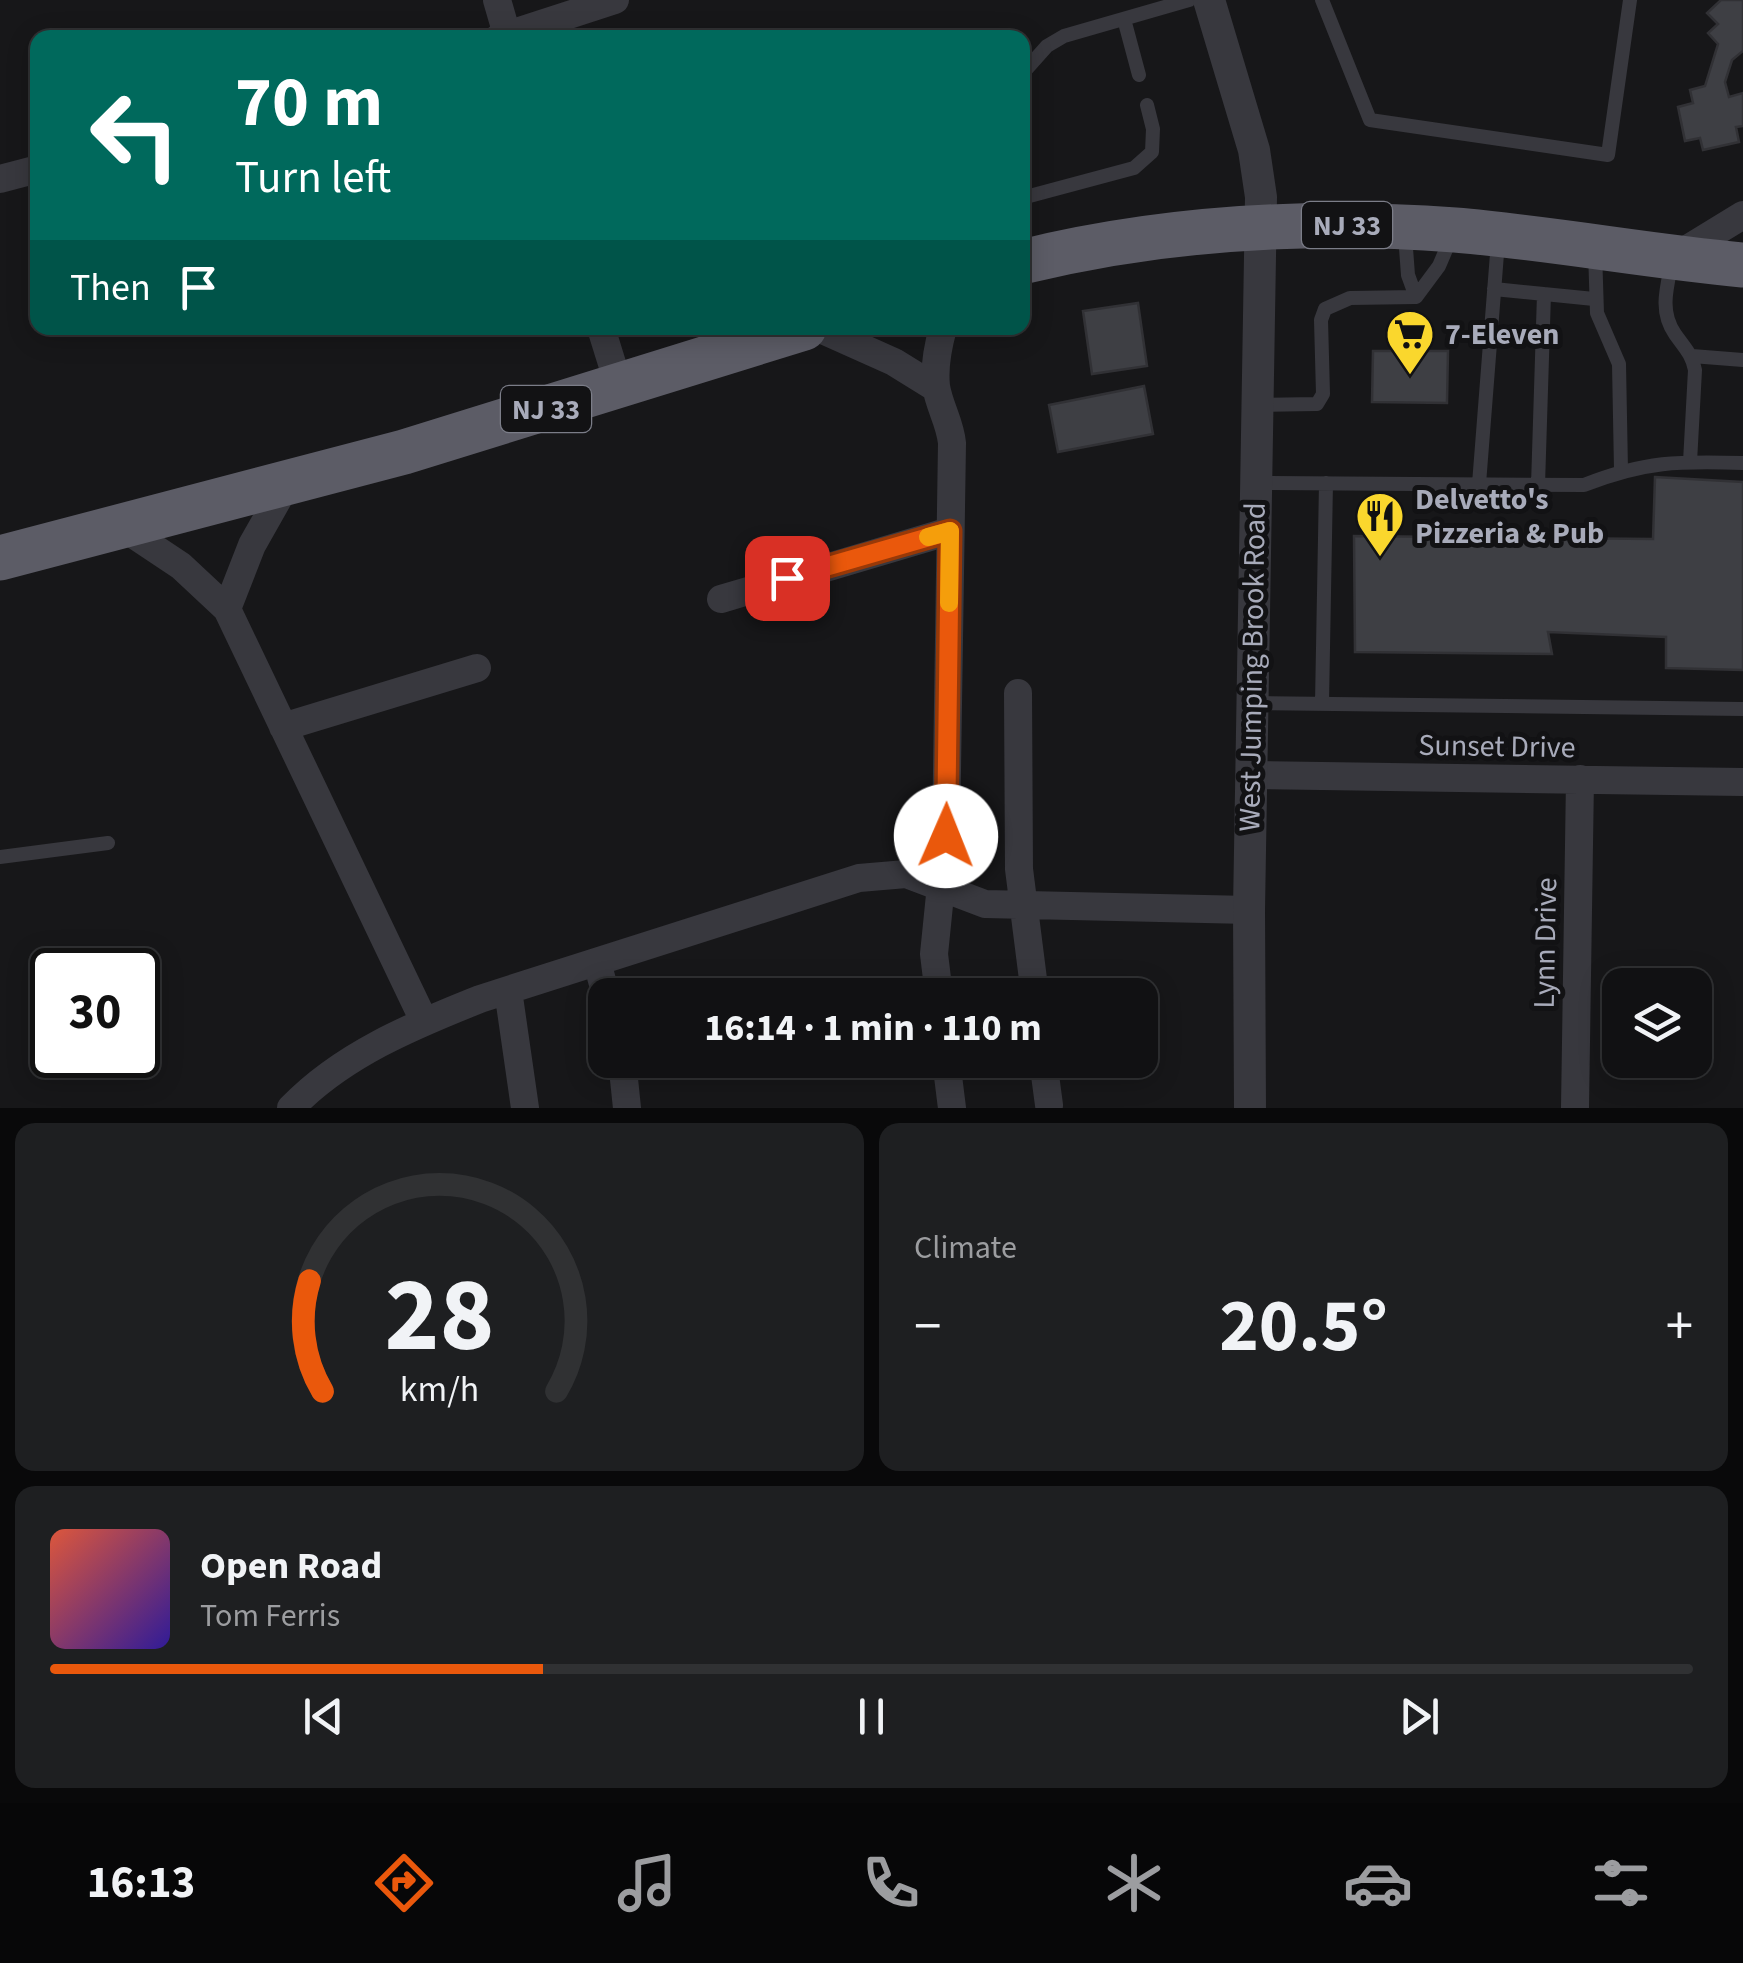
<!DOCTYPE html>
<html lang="en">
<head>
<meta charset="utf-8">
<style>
  body { margin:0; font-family:"Source Sans 3",sans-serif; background:#1e1f21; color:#f1f3f6; height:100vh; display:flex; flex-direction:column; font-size:38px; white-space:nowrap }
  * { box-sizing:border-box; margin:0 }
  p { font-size:32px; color:#9c9da0 }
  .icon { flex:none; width:55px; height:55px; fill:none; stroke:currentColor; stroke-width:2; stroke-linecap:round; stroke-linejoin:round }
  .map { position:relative; height:1108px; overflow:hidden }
  .side { display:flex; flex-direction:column; gap:15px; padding:15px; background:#09090a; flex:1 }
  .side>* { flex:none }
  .guide { position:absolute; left:30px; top:30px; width:1000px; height:305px; border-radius:20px; box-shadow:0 5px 25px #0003,0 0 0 2px #303133; background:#00695c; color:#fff; overflow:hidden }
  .buttons { position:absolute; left:1602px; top:968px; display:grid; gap:20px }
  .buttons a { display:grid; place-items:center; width:110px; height:110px; border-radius:20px; background:#111113; box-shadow:0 5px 25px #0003,0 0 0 2px #303133; font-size:50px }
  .speed { position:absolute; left:30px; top:948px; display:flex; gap:20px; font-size:50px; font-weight:700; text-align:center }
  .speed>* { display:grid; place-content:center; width:130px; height:130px; border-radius:50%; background:#111113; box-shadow:0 5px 25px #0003,0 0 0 2px #303133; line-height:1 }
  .speed .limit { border:5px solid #111; border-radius:15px; background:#fff; color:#111 }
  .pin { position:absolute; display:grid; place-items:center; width:85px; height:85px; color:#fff; margin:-42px; border-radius:20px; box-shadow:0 5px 15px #0006 }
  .me { position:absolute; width:110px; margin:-55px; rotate:1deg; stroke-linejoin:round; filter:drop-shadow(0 0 8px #0008) }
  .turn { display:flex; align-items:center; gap:35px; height:210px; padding:0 40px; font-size:45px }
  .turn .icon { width:130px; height:130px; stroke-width:2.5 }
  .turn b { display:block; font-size:70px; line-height:85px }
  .then { display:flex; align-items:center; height:95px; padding:0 40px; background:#0003; gap:20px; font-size:38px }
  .big { font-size:75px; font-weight:700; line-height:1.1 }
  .side .widget { flex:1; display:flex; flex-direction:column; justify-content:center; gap:15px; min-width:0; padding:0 35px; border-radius:20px; background:#1e1f21 }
  .side .dial { align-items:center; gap:0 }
  .dial svg { height:260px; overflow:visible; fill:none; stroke:#303133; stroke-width:7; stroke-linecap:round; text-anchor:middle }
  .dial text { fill:#f1f3f6; stroke:none }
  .song { display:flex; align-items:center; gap:30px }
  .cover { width:120px; height:120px; border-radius:15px; background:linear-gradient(135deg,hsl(10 70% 55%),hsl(250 70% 35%)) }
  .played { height:10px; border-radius:5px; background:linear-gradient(90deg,#ea580c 30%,#303133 30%) }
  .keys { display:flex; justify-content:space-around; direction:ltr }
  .heat { display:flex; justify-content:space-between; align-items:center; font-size:55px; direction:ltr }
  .side .tiles { flex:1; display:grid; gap:15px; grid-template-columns:1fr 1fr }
  .widget:last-child { grid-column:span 2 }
  .trip { position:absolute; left:588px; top:978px; width:570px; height:100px; border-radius:20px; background:#111113; box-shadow:0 5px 25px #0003,0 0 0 2px #303133; font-weight:700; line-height:100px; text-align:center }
  .tab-bar { display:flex; height:160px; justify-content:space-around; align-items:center; background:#070708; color:#9c9da0 }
  .tab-bar .icon { width:70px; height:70px }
  .tab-bar .selected { color:#ea580c }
  .tab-bar b { font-size:45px; color:#f1f3f6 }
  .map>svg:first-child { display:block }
</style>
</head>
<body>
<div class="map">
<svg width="1743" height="1108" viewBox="0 0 1743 1108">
  <rect width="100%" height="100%" fill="#171719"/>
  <!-- building -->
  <path fill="#3e3f44" stroke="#313135" stroke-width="2.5" d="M1721 0H1743V51L1732 60 1725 82 1729 97 1743 93V126L1736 127 1739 142 1703 150 1700 138 1685 141 1678 107 1693 103 1690 90 1705 86 1718 44 1708 33 1718 24 1707 13Z
    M1138 303 1147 366 1092 374 1083 311Z
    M1373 351H1448L1447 403 1372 402Z
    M1144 386 1153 434 1058 452 1049 405Z
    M1655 477 1743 482V670L1666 668V637L1548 632 1552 654 1355 652 1354 536 1653 539Z"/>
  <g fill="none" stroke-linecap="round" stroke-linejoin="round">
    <!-- service -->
    <path stroke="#38383e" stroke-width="14" d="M1322 0 1370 120 1608 155 1630 0
      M1124 19 1139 75
      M1022 74 1047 46 1064 36 1189 0
      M1022 198 1134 168 1152 152 1153 129 1147 105
      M1405 235 1408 275 1416 297
      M1595 251 1597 313 1619 364 1621 470
      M1672 262C1667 287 1659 311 1675 334 1684 347 1692 354 1695 370L1690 462
      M1494 289 1594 299
      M1416 297 1439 266 1451 238
      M1692 356 1743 360
      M1257 405 1317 404 1323 394 1321 320 1325 309 1350 298 1416 297
      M1256 483 1584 485C1645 461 1679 461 1743 463
      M1479 484 1498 241
      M1538 485 1544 294
      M1254 703 1743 709
      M1322 703 1326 483
      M0 857 108 843"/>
    <!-- minor -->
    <path stroke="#38383e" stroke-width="28" d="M497 0 508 38
      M498 38 615 0
      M0 179 38 169
      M1676 256 1743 215
      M601 328 619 386
      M818 328 894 362 936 388
      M124 528 181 566 227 609 424 1021
      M721 599 950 531
      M227 609 252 545 286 485
      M1018 693 1019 869 1035 995
      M283 727 477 668
      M1251 775 1743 782
      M597 962 606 995
      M508 990 525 1108
      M939 995 934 954 946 836 952 443C950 422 939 406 936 386 934 367 938 346 943 328
      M622 1060 627 1108
      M946 1060 952 1108
      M1043 1060 1049 1105
      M291 1108C342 1055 412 1026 480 999L859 878 906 874 985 904 1249 910
      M1575 1108 1580 779"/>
    <!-- tertiary -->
    <path stroke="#38383e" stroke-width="32" d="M1209 0 1254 150 1261 197 1249 910 1250 1108"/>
    <!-- trunk -->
    <path stroke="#5c5c66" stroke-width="45" d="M1022 262C1165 227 1309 219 1455 230 1551 238 1647 256 1743 265
      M0 558 404 452 804 328"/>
  </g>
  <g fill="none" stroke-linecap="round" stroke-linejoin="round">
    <!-- route casing -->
    <g stroke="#983908" stroke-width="25">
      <path id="route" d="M787 578 950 531 946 836"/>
    </g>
    <!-- route -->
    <use href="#route" stroke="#ea580c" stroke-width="18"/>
    <!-- slow -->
    <path stroke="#f59e0b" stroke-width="18" d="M928 537 950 531 949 603"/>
  </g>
  <!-- icons -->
  <defs>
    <g id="supermarket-pin" transform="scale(2.5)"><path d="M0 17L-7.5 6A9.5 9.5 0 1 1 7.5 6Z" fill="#fad72d" stroke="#121214"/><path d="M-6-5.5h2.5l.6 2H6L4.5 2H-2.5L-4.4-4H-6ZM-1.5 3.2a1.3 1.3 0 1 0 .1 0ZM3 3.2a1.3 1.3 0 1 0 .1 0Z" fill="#111"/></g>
    <g id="restaurant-pin" transform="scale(2.5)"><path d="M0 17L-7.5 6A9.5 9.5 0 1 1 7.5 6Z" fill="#fad72d" stroke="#121214"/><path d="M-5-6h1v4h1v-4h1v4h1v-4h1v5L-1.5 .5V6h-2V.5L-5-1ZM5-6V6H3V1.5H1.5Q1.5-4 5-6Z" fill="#111"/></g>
  </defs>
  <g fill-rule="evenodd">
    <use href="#supermarket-pin" x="1410" y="334"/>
    <use href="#restaurant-pin" x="1380" y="516"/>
  </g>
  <g text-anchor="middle" stroke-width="10" stroke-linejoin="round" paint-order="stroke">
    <!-- shield labels -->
    <g fill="#121214" stroke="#7b7d88" stroke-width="2.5">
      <rect x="1302" y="202" width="90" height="46" rx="8"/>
      <rect x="501" y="386" width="90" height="46" rx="8"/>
    </g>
    <g font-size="28" font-weight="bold" fill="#a8abba">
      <text x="1347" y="235">NJ 33</text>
      <text x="546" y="419">NJ 33</text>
    </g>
    <!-- poi labels -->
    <g font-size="30" font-weight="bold" fill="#a8abba" stroke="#121214" text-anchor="start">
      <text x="1445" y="344">7-Eleven</text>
      <text x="1415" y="509">Delvetto's<tspan x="1415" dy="34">Pizzeria &amp; Pub</tspan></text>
    </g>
    <!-- street labels -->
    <g font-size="30" fill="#a8abba" stroke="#121214">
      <text transform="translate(1252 667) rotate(-89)" y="10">West Jumping Brook Road</text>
      <text transform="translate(1497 746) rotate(1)" y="10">Sunset Drive</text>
      <text transform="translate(1545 943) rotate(-89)" y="10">Lynn Drive</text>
    </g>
  </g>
</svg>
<div class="buttons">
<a><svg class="icon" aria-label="layers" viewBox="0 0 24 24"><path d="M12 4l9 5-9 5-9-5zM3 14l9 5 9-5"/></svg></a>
</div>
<div class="speed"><div class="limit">30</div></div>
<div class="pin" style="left:787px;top:578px;background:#d93025"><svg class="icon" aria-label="arrive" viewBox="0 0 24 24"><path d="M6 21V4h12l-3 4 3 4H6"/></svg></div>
<svg class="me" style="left:946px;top:836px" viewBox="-20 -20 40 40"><circle r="19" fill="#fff"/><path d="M0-13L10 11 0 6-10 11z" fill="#ea580c"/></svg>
<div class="trip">16:14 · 1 min · 110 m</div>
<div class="guide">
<div class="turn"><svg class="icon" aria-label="left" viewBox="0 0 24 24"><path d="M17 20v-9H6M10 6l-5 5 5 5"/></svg><div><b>70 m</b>Turn left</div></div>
<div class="then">Then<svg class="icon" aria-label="arrive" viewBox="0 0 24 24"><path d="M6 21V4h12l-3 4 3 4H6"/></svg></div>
</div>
</div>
<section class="side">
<div class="tiles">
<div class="widget dial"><svg viewBox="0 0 100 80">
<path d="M14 69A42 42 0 1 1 86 69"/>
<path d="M14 69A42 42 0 0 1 10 35" stroke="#ea580c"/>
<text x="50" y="56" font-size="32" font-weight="700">28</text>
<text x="50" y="72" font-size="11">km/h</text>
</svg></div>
<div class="widget"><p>Climate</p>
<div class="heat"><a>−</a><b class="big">20.5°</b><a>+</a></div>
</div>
<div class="widget">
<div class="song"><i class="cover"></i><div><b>Open Road</b><p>Tom Ferris</p></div></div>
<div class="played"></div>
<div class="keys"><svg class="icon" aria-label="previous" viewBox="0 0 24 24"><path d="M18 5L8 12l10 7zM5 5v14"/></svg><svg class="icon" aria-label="pause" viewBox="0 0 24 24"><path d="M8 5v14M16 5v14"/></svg><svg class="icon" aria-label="next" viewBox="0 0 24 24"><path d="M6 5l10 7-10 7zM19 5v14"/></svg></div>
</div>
</div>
</section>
<nav class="tab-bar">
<b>16:13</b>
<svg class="icon selected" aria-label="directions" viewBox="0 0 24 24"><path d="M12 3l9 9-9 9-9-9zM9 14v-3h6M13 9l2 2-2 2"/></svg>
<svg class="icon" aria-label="music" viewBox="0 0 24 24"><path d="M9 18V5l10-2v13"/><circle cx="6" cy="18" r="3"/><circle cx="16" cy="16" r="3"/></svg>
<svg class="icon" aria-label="phone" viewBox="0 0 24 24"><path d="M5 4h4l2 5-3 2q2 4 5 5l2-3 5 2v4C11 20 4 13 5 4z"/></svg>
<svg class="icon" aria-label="climate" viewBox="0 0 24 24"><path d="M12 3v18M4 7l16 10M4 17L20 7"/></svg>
<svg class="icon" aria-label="car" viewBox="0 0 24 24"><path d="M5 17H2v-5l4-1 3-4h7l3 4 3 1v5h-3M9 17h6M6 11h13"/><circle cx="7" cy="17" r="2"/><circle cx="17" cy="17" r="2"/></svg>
<svg class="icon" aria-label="filters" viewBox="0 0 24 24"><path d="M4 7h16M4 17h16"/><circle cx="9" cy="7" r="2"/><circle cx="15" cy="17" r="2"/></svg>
</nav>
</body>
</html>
